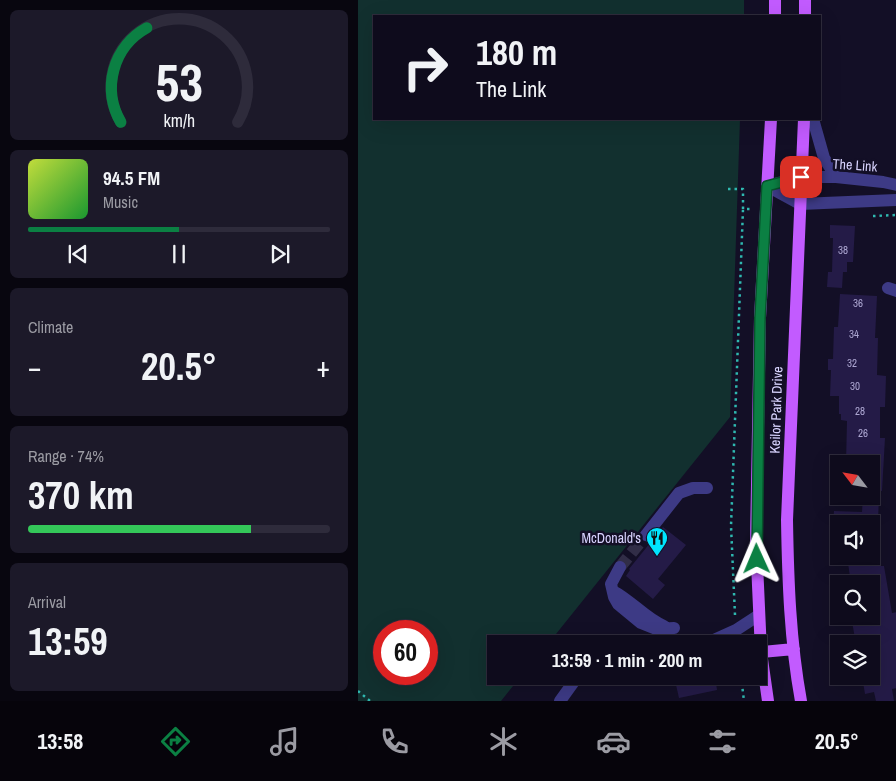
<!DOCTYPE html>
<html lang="en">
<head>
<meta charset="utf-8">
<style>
  body { margin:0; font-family:"Archivo Narrow",sans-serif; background:#1c1929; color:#f1f3f6; height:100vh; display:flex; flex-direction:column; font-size:19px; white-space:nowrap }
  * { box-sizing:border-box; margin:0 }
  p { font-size:16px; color:#9b9ba3 }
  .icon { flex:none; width:28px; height:28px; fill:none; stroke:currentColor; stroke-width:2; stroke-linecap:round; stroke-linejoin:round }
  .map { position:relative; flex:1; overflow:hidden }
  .panel { display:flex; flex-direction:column; gap:10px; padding:10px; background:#08060f; width:358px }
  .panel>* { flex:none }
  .top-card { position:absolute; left:15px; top:15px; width:448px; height:105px; border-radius:0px; box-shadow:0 5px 20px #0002,0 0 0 1px #2e2b3b; background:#0e0b1c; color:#f1f3f6; overflow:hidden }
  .needle { width:32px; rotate:301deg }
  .controls { position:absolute; left:472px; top:455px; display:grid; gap:10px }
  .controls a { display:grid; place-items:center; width:50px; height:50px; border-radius:0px; background:#0e0b1c; box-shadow:0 5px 20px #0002,0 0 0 1px #2e2b3b; font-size:25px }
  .speed { position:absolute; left:15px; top:620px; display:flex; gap:10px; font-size:25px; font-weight:700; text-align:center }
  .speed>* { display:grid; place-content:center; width:65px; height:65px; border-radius:50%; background:#0e0b1c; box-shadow:0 5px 20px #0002,0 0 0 1px #2e2b3b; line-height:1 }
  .speed .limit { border:8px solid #d22; background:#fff; color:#111 }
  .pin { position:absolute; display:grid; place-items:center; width:42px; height:42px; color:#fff; margin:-21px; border-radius:10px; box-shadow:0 2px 8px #0006 }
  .me { position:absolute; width:55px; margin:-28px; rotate:359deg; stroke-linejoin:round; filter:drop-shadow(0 0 4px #0008) }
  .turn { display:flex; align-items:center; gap:18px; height:105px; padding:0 20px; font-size:22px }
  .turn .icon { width:65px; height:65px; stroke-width:2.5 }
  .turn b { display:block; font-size:35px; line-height:42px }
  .big { font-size:38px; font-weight:800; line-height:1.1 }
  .panel .card { flex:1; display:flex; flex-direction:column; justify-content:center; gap:8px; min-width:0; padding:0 18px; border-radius:8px; background:#1c1929 }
  .panel .dial { align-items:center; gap:0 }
  .dial svg { height:130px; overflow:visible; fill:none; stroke:#2e2b3b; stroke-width:7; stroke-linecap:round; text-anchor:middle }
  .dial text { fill:#f1f3f6; stroke:none }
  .song { display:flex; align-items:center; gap:15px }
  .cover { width:60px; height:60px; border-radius:8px; background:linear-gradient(135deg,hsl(70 70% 55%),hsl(130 70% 35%)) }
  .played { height:5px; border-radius:2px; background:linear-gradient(90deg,#0b8043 50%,#2e2b3b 50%) }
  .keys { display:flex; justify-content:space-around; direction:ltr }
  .heat { display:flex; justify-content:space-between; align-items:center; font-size:28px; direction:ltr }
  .charge { height:8px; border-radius:4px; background:linear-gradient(90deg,#34c759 74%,#2e2b3b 0) }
  .trip { position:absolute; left:129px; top:635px; width:280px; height:50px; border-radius:0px; background:#0e0b1c; box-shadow:0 5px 20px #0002,0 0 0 1px #2e2b3b; font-weight:800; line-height:50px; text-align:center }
  .tabs { display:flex; height:80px; justify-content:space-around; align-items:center; background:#06040b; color:#9b9ba3 }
  .tabs .icon { width:35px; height:35px }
  .tabs .current { color:#0b8043 }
  .tabs b { font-size:22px; color:#f1f3f6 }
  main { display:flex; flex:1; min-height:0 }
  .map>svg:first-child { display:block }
</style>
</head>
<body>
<main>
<section class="panel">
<div class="card dial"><svg viewBox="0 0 100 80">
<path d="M14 69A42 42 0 1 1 86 69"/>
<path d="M14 69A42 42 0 0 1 30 11" stroke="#0b8043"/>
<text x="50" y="56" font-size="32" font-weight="700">53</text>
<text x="50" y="72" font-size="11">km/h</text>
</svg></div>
<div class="card">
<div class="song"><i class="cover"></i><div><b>94.5 FM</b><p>Music</p></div></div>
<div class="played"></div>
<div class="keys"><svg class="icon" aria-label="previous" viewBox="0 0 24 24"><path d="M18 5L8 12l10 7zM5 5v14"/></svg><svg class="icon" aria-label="pause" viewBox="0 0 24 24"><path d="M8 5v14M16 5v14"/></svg><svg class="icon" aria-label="next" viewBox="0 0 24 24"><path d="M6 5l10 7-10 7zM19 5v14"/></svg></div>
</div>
<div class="card"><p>Climate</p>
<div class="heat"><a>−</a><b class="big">20.5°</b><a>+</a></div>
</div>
<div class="card"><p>Range · 74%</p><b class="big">370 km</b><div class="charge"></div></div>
<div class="card"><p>Arrival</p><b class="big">13:59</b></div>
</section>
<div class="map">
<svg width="539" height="701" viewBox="0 0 539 701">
  <rect width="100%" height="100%" fill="#130f26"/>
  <!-- green -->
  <path fill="#12302f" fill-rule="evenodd" d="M0 0H386V16H16V119H382L372 417 190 644H138V676H163L143 701H0ZM26 631H69V674H26Z"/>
  <!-- building -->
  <path fill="#241b47" d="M472 225 497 226 495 262H489V272H485L484 288 469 287 470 272H474L475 238H472Z
    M482 294 519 296 517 338H520L519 375 528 376 527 407H522V438H527L524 491 514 490V464H488L489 421 483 420V414H481V396H472L473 370H470V359H475L476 327H480Z
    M505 496H521L520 521 508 520V524H475L476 511 504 512Z
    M305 527 328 545 300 579 307 585 295 599 268 576 272 570 271 569Z
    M489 556H520L522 566H526L534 613 539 612V688L534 689 536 701H518L516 692 507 694 504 676H514V644H498L493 616H514V584H493Z
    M316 676H357L359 690 321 698Z"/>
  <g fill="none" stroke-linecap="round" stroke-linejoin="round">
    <!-- minor-tunnel -->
    <path stroke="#312d47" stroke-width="12" stroke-dasharray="12 6" stroke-linecap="butt" d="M262 567 288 535"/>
    <!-- path -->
    <path stroke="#2fb8b0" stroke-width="2.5" stroke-dasharray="2.5 4" stroke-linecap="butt" d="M370 189H385V209H395
      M515 216 539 215
      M377 615 373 526 385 209
      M383 676 386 701
      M0 691 12 701"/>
    <!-- minor -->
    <path stroke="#3d3a85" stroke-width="12" d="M455 119 466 158 478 177
      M409 186 442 204 539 200
      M409 186 443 177H478L525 182 539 185
      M530 288 539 291
      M288 535 321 493 335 488H349
      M262 567 253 584 256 597 260 604 283 623 298 629 316 628
      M255 591C273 600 288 619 306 626
      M347 644 378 630 401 615
      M202 701 220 676"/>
    <!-- major -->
    <path stroke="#c25bff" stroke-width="12" d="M417 16V0
      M447 16V0
      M403 652 436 649
      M410 701 403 652 398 541 402 318 413 119
      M443 701C432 641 430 580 429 520L446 119"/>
  </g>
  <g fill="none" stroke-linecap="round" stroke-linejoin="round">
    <!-- route casing -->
    <g stroke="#07532c" stroke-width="12">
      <path id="route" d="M399 559 402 318 409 186 443 177"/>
    </g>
    <!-- route -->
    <use href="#route" stroke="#0b8043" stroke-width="9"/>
  </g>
  <!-- icons -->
  <defs>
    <g id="restaurant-pin" transform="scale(1.125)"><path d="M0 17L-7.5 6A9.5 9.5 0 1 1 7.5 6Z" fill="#00e5ff" stroke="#130f26"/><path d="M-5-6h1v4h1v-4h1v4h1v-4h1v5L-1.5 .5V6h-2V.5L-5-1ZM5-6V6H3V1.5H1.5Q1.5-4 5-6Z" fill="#111"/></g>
  </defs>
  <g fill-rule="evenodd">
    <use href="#restaurant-pin" x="299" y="538"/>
  </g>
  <g text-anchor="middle" stroke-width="5" stroke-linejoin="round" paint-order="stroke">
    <!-- number labels -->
    <g font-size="11" fill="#aca6d1">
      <text x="485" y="254">38</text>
      <text x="500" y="307">36</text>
      <text x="496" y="338">34</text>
      <text x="494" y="367">32</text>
      <text x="497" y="390">30</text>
      <text x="502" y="415">28</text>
      <text x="505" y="437">26</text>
    </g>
    <!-- street labels -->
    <g font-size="14" fill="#d9d4ff" stroke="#130f26">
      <text transform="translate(497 165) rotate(4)" y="5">The Link</text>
      <text transform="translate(418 410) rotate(-88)" y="5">Keilor Park Drive</text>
    </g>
    <!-- poi labels -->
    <g font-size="14" fill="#d9d4ff" stroke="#130f26" text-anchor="end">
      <text x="283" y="543">McDonald's</text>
    </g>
  </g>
</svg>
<div class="controls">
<a><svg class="needle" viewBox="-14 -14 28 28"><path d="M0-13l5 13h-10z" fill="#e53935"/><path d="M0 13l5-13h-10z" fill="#9b9ba3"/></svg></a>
<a><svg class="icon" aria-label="sound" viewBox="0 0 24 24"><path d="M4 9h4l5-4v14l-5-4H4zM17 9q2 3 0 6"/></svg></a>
<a><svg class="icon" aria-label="search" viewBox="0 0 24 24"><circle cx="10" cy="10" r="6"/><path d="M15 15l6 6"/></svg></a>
<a><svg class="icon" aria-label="layers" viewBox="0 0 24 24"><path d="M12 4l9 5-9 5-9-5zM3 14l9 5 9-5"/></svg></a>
</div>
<div class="speed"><div class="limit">60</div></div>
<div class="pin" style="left:443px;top:177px;background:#d93025"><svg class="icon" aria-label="arrive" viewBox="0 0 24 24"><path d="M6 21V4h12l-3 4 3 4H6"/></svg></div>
<svg class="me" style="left:399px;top:559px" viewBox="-20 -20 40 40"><path d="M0-17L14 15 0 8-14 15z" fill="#0b8043" stroke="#fff" stroke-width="4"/></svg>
<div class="trip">13:59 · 1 min · 200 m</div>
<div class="top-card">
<div class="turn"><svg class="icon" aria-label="right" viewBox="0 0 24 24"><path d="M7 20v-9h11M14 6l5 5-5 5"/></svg><div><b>180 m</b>The Link</div></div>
</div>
</div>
</main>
<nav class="tabs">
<b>13:58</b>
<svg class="icon current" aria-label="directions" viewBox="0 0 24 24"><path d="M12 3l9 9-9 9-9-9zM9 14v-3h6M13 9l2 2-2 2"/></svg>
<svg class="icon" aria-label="music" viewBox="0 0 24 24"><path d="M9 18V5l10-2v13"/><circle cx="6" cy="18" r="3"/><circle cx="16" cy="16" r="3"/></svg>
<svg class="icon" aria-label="phone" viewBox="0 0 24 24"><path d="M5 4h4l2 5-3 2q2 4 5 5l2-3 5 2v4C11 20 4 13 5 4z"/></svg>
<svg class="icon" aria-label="climate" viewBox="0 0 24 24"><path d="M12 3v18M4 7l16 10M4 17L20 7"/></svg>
<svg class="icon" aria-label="car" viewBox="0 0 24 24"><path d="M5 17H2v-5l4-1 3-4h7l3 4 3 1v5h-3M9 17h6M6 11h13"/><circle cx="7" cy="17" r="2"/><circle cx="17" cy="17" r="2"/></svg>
<svg class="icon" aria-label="filters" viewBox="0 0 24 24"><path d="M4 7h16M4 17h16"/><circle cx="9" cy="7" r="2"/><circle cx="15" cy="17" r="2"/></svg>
<b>20.5°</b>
</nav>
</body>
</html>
